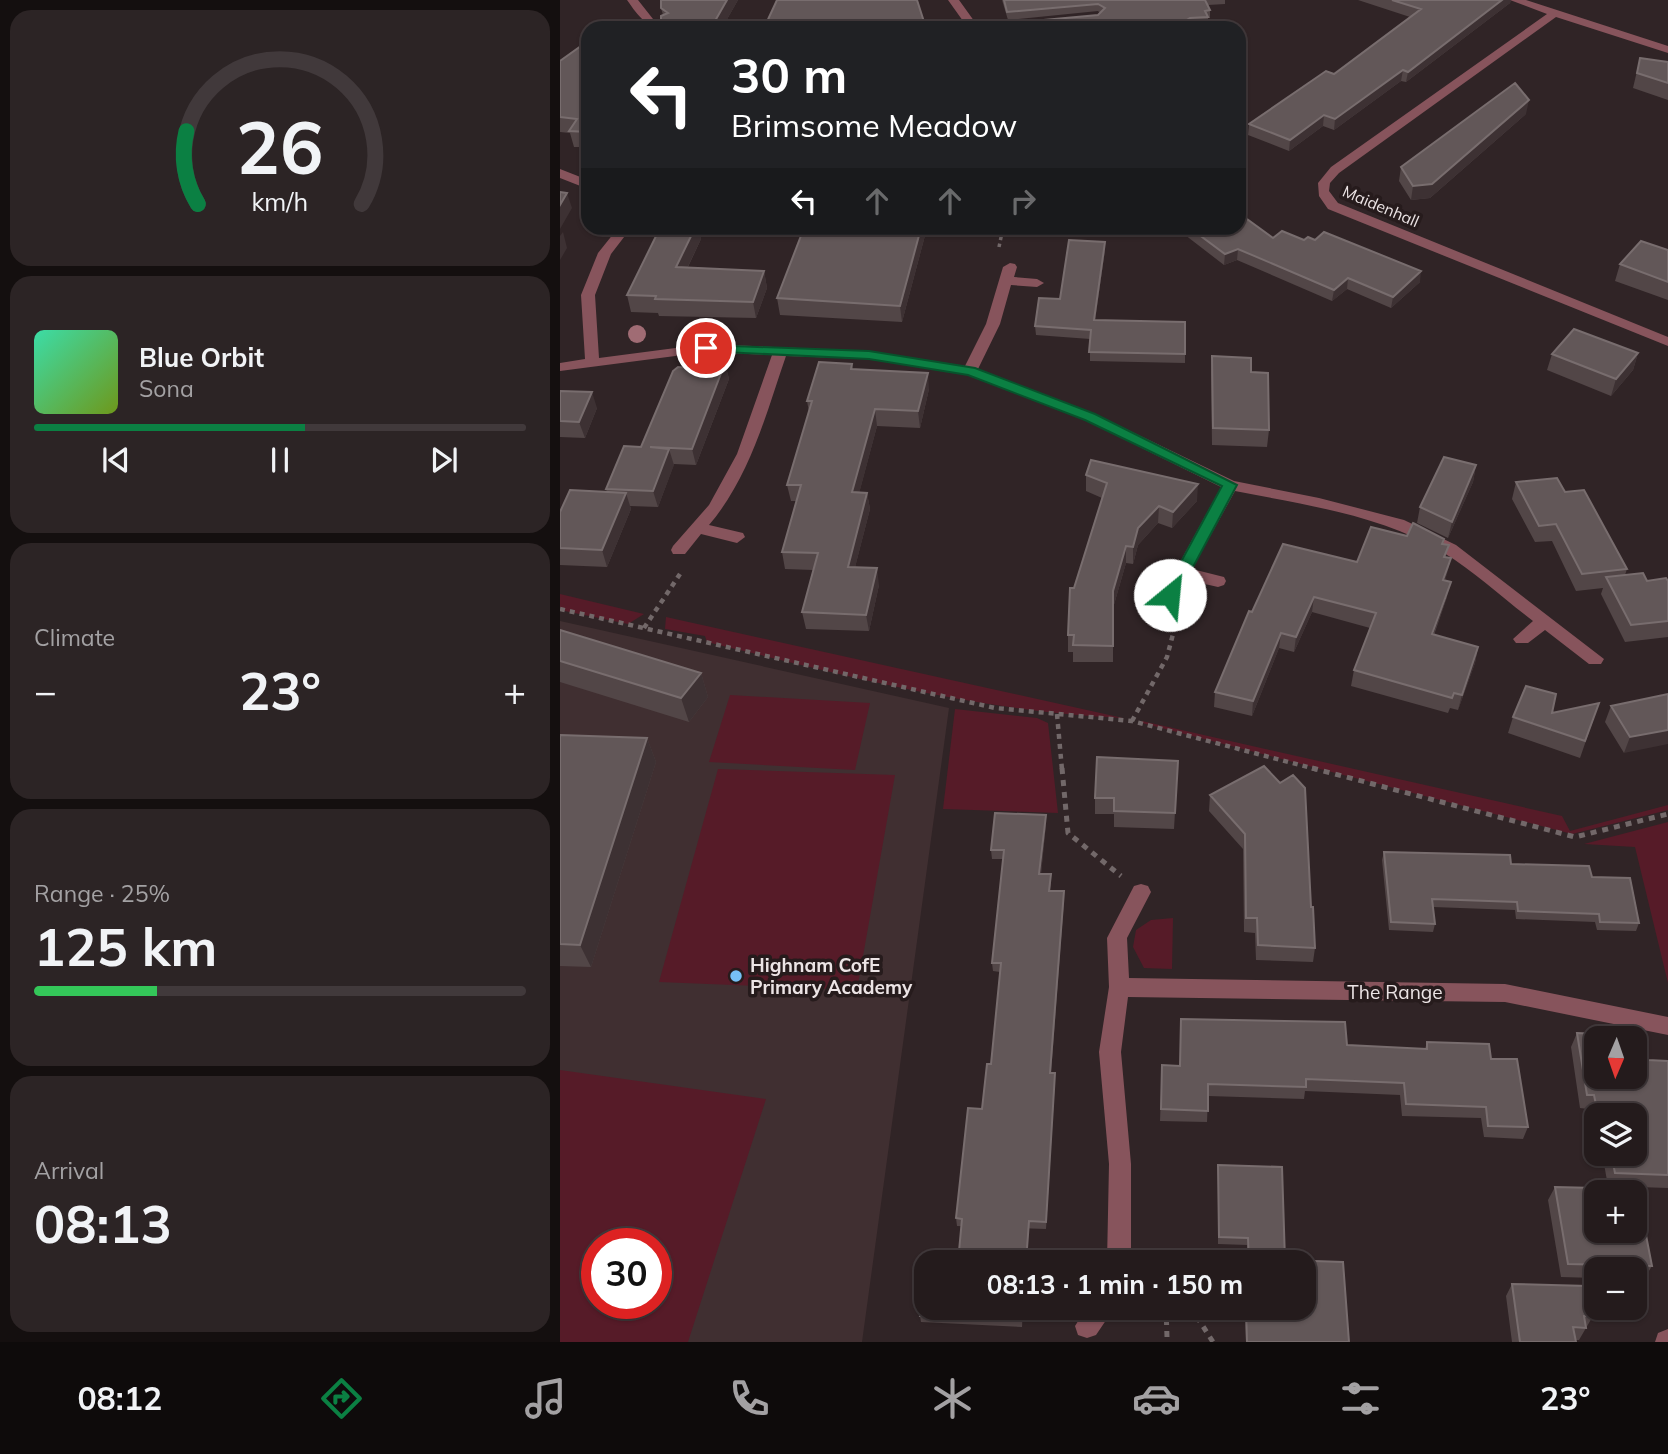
<!DOCTYPE html>
<html lang="en">
<head>
<meta charset="utf-8">
<style>
  body { margin:0; font-family:Mulish,sans-serif; background:#2c2425; color:#f1f3f6; height:100vh; display:flex; flex-direction:column; font-size:26px; white-space:nowrap }
  * { box-sizing:border-box; margin:0 }
  p { font-size:23px; color:#a3a1a3 }
  .icon { flex:none; width:38px; height:38px; fill:none; stroke:currentColor; stroke-width:2; stroke-linecap:round; stroke-linejoin:round }
  .map { position:relative; flex:1; overflow:hidden }
  .details { display:flex; flex-direction:column; gap:10px; padding:10px; background:#140f0f; width:560px }
  .details>* { flex:none }
  .top-card { position:absolute; left:21px; top:21px; width:665px; height:214px; border-radius:21px; box-shadow:0 2px 5px #0004,0 0 0 2px #41393b; background:#202124; color:#fff; overflow:hidden }
  .needle { width:46px; rotate:182deg }
  .fabs { position:absolute; left:1024px; top:1026px; display:grid; gap:14px }
  .fabs a { display:grid; place-items:center; width:63px; height:63px; border-radius:14px; background:#241b1c; box-shadow:0 2px 5px #0004,0 0 0 2px #41393b; font-size:35px }
  .speed { position:absolute; left:21px; top:1228px; display:flex; gap:14px; font-size:35px; font-weight:700; text-align:center }
  .speed>* { display:grid; place-content:center; width:91px; height:91px; border-radius:50%; background:#241b1c; box-shadow:0 2px 5px #0004,0 0 0 2px #41393b; line-height:1 }
  .speed .limit { border:10px solid #d22; background:#fff; color:#111 }
  .pin { position:absolute; display:grid; place-items:center; width:60px; height:60px; color:#fff; margin:-30px; border:4px solid #fff; border-radius:50%; box-shadow:0 2px 7px #0007 }
  .me { position:absolute; width:77px; margin:-38px; rotate:28deg; stroke-linejoin:round; filter:drop-shadow(0 0 5px #0008) }
  .turn { display:flex; align-items:center; gap:24px; height:147px; padding:0 35px; font-size:32px }
  .turn .icon { width:91px; height:91px; stroke-width:2.5 }
  .turn b { display:block; font-size:49px; line-height:60px }
  .lanes { display:flex; align-items:center; height:66px; padding:0 35px; background:#0003; justify-content:center; gap:35px; direction:ltr }
  .lanes .off { opacity:.35 }
  .big { font-size:52px; font-weight:700; line-height:1.1 }
  .details .card { flex:1; display:flex; flex-direction:column; justify-content:center; gap:10px; min-width:0; padding:0 24px; border-radius:21px; background:#2c2425 }
  .details .dial { align-items:center; gap:0 }
  .dial svg { height:182px; overflow:visible; fill:none; stroke:#41393b; stroke-width:7; stroke-linecap:round; text-anchor:middle }
  .dial text { fill:#f1f3f6; stroke:none }
  .song { display:flex; align-items:center; gap:21px }
  .cover { width:84px; height:84px; border-radius:10px; background:linear-gradient(135deg,hsl(160 70% 55%),hsl(80 70% 35%)) }
  .played { height:7px; border-radius:4px; background:linear-gradient(90deg,#0b8043 55%,#41393b 55%) }
  .keys { display:flex; justify-content:space-around; direction:ltr }
  .heat { display:flex; justify-content:space-between; align-items:center; font-size:38px; direction:ltr }
  .charge { height:10px; border-radius:5px; background:linear-gradient(90deg,#34c759 25%,#41393b 0) }
  .trip { position:absolute; left:354px; top:1250px; width:402px; height:70px; border-radius:21px; background:#241b1c; box-shadow:0 2px 5px #0004,0 0 0 2px #41393b; font-weight:700; line-height:70px; text-align:center }
  .dock { display:flex; height:112px; justify-content:space-around; align-items:center; background:#0e0b0b; color:#a3a1a3 }
  .dock .icon { width:49px; height:49px }
  .dock .on { color:#0b8043 }
  .dock b { font-size:32px; color:#f1f3f6 }
  main { display:flex; flex:1; min-height:0 }
  .map>svg:first-child { display:block }
</style>
</head>
<body>
<main>
<section class="details">
<div class="card dial"><svg viewBox="0 0 100 80">
<path d="M14 69A42 42 0 1 1 86 69"/>
<path d="M14 69A42 42 0 0 1 9 37" stroke="#0b8043"/>
<text x="50" y="56" font-size="32" font-weight="700">26</text>
<text x="50" y="72" font-size="11">km/h</text>
</svg></div>
<div class="card">
<div class="song"><i class="cover"></i><div><b>Blue Orbit</b><p>Sona</p></div></div>
<div class="played"></div>
<div class="keys"><svg class="icon" aria-label="previous" viewBox="0 0 24 24"><path d="M18 5L8 12l10 7zM5 5v14"/></svg><svg class="icon" aria-label="pause" viewBox="0 0 24 24"><path d="M8 5v14M16 5v14"/></svg><svg class="icon" aria-label="next" viewBox="0 0 24 24"><path d="M6 5l10 7-10 7zM19 5v14"/></svg></div>
</div>
<div class="card"><p>Climate</p>
<div class="heat"><a>−</a><b class="big">23°</b><a>+</a></div>
</div>
<div class="card"><p>Range · 25%</p><b class="big">125 km</b><div class="charge"></div></div>
<div class="card"><p>Arrival</p><b class="big">08:13</b></div>
</section>
<div class="map">
<svg width="1108" height="1342" viewBox="0 0 1108 1342">
  <rect width="100%" height="100%" fill="#302426"/>
  <!-- built -->
  <path fill="#402f31" fill-rule="evenodd" d="M0 621 389 708 302 1342H0ZM37 1244H96V1304H37Z"/>
  <!-- green -->
  <path fill="#561b28" fill-rule="evenodd" d="M0 594 84 614 68 624 0 610Z
    M106 617 563 718C421 712 284 675 147 642L145 636 105 629Z
    M170 695 310 703 295 770 149 762Z
    M395 709 477 718 488 723 498 813 383 809Z
    M582 721 1002 816 1010 831 1108 805V810L1012 834 582 723Z
    M158 769 335 775 297 990 99 982Z
    M1108 822V983L1075 847 1024 844Z
    M613 918 612 969 584 968 573 947 576 930 591 920Z
    M0 1070 206 1099 128 1342H0ZM37 1244H96V1304H37Z"/>
  <g fill="none" stroke-linecap="round" stroke-linejoin="round">
    <!-- path-far2 -->
    <path stroke="#726869" stroke-width="3.5" stroke-dasharray="3.5 3.5" stroke-linecap="butt" d="M439 247 443 228"/>
    <!-- path-far1 -->
    <path stroke="#726869" stroke-width="4.5" stroke-dasharray="5 5" stroke-linecap="butt" d="M0 609 435 708 572 721 759 770
      M84 628 120 574
      M497 714 502 770
      M572 721 607 657 618 615"/>
    <!-- path -->
    <path stroke="#726869" stroke-width="5" stroke-dasharray="6 6" stroke-linecap="butt" d="M502 768 508 833 561 876
      M752 768 1015 837 1108 814
      M606 1307 607 1337 610 1342
      M614 1307 639 1320 653 1342"/>
    <!-- minor -->
    <path fill="#87545c" fill-rule="evenodd" d="M67 0H78L93 19 109 28C86 28 79 17 67 0Z
      M388 0H399L417 25 472 20 477 23C461 34 428 28 408 28Z
      M950 0H966L1108 46V53L996 17 779 173 770 183 769 191 778 203 1108 337V346L768 209 759 196 758 183 771 167 987 14Z
      M0 169 28 180V189L0 178Z
      M58 228H71L51 254 35 295 39 358 146 344 309 351 405 366 426 324 443 267 450 263 455 264 457 267 454 277 477 279 484 283 477 287 451 285 440 324 418 369 535 414 674 481 759 498 844 520 896 545 1044 659 1041 664H1029L985 630 968 643H956L953 639 973 621C944 599 915 572 884 553 822 515 745 505 675 491L632 569 664 577 666 581 664 585 658 587 627 580 616 599H604L602 595 661 487 525 420 407 375 309 359 226 356C206 414 190 477 149 525L183 533 185 537 177 543 141 534 125 554H113L111 550 113 546 149 505 177 454 212 355 146 352 0 371V363L25 359 21 295 38 253Z
      M581 884 588 886 591 892 567 938 569 978 945 984 1108 1017V1035L945 1002 568 997 561 1052 571 1164V1262H547L549 1164 539 1052 549 987 547 938 574 886Z
      M527 1307H555L536 1335 527 1338 518 1335 515 1326Z
      M1108 1329V1342H1095L1098 1333Z"/>
  </g>
  <!-- trees -->
  <circle fill="#a06c74" cx="77" cy="334" r="9"/>
  <!-- wall -->
  <path fill="#524647" d="M178 0 162 28H101L103 15 101 8Z
    M442 0H665V4L648 5 650 10V18H648V25L630 26 627 28H451L450 23 538 15 540 13 538 11 448 20Z
    M798 0H951L950 3 846 82 841 81 774 130 763 126 729 151 688 135 689 124 774 74 850 17Z
    M28 41V147H14L10 133 0 132V61Z
    M1080 58 1108 62V100L1073 88Z
    M966 114 870 198 851 200 839 181 841 167Z
    M687 219 713 238 744 240 860 282 831 308 787 289 772 301 677 260 664 265 616 228H679Z
    M100 228H138L141 239 128 267 204 271 207 288 196 318 99 316 98 313 71 312 67 295Z
    M231 228H367L342 322 220 315 217 298 244 228Z
    M545 242V250L535 320 625 322V363L530 361V339L476 335 475 326 500 299Z
    M1108 250V300L1055 281 1060 264Z
    M1078 353 1073 370 1051 396 987 370 992 354Z
    M652 356 691 372 709 430 707 447 652 445 651 373Z
    M165 363 169 379 136 465 114 464 98 507 70 506 71 509 47 567 0 565V512L47 492 46 489 81 447 132 368Z
    M292 364 293 369 369 389 360 428 317 426 299 493H307L310 509 295 567 319 585 309 631 246 629 242 612 253 570 225 569 222 552 236 501H231L227 485 249 412 247 401Z
    M0 391 37 408 25 438 0 437Z
    M916 465 913 482 888 538 857 523 860 507Z
    M526 475 637 501 612 528 598 523 578 545 573 564 566 563 553 608V662H513V652H508V635L514 588 542 498 526 491Z
    M956 482 1067 569 1065 575 1087 581H1108V637L1065 642 1041 594 1043 588 1016 591 992 541 975 542 952 499Z
    M847 536 884 539 883 544 886 557 891 558 885 580 887 597 874 635 918 647 915 663 898 710 890 708 888 713 791 686 794 670 810 628 752 612 734 652 719 648 692 716 654 707 655 692 692 612 797 562Z
    M0 630 141 673 148 697 129 722 0 682Z
    M1108 694 1064 753 1045 722 1051 706Z
    M1039 703 1020 758 948 733 953 717 992 713Z
    M0 735 87 738 96 762 31 967 0 966Z
    M618 761 614 829 554 827V814H535V798Z
    M650 795 751 907 755 948 753 962 696 960 695 933 684 932 683 849 649 811Z
    M486 824 481 874 491 883 490 891H504V900L491 1073 495 1081 486 1229 397 1226 396 1218 422 1109 431 1064 440 972 433 971 432 963 443 859H432L431 850Z
    M824 852 951 864 1032 877 1079 923 1076 931 1037 930 1035 922 956 919 955 910 873 907 875 924 873 932 829 930 822 860Z
    M621 1019 787 1045 865 1049 867 1042 931 1059 968 1127 963 1139 924 1137 921 1118 842 1116 840 1095 745 1091 744 1099 648 1096 647 1122 600 1121 602 1065 620 1066Z
    M1017 1033 1088 1060 1108 1061V1188L1048 1186 1042 1153H1074V1115H1036V1133H1032L1028 1109 1020 1108 1011 1047Z
    M658 1165 722 1167 725 1260 783 1262 789 1342H686L685 1315 686 1309H688V1307H744V1262H687V1245L658 1244Z
    M995 1187 1092 1266 1084 1279H1074V1269H1036V1278L1001 1277 988 1200Z
    M952 1284 1033 1316 1019 1340H1015L1016 1342H952L946 1296Z
    M463 1307 462 1327 361 1322 360 1316Z"/>
  <!-- shaded-wall -->
  <path fill="#3d3133" d="M167 0H178L162 28H151Z
    M942 0H951L950 3 846 82 848 72Z
    M630 18V26L627 28H614Z
    M843 70 841 81 774 130 775 119Z
    M969 100 966 114 870 198 851 200 853 186Z
    M764 115 763 126 729 151 730 140Z
    M7 193 12 208 0 229V205Z
    M135 228H138L141 239 120 283 116 267Z
    M361 228H367L342 322 340 306Z
    M3 232 7 248 0 260V236Z
    M545 242V250L534 329V320Z
    M678 249 677 260 664 265 665 254Z
    M204 271 207 288 196 318 193 302Z
    M861 271 860 282 831 308 833 297Z
    M788 278 787 289 772 301 774 290Z
    M1078 353 1073 370 1051 396 1056 379Z
    M165 363 169 379 136 465 132 449Z
    M368 373 369 389 360 428 358 411Z
    M32 392 37 408 25 438 19 422Z
    M315 409 317 426 295 509 292 492Z
    M109 449 114 465 98 507 93 491Z
    M916 465 913 482 888 538 892 522Z
    M638 484 637 501 612 528 613 512Z
    M66 493 71 509 47 567 42 550Z
    M307 493 310 509 291 583 288 567Z
    M599 506 598 523 578 545 573 564V547L578 528Z
    M566 546V563L553 608V662V591Z
    M891 558 887 574 880 595 883 580Z
    M317 568 319 585 309 631 306 615Z
    M891 582 887 597 868 649 872 634Z
    M754 597 752 612 734 652 736 637Z
    M721 633 719 648 692 716 693 701Z
    M918 647 915 663 898 710 902 695Z
    M141 673 148 697 129 722 121 698Z
    M1108 730V744L1064 753 1070 737Z
    M87 738 96 762 31 967 20 945Z
    M486 815V824L480 882 479 874Z
    M504 891V900L490 1081V1073Z
    M495 1073V1081L486 1229V1222Z
    M469 1221V1229L467 1262H466Z"/>
  <!-- building -->
  <path fill="#625758" stroke="#786d6e" stroke-width="2" fill-rule="evenodd" d="M101 0H167L151 28H101V16L108 13 101 8Z
    M217 0H357L366 28H204Z
    M444 0H645L650 10 645 11 648 17 630 18 614 28H452L450 23 538 15 545 8 538 4 447 12Z
    M832 0H942L848 72 843 70 775 119 764 115 730 140 689 124 766 71 774 74 861 9Z
    M56 21 87 28H46Z
    M28 41V132L9 131 17 119 0 117V61Z
    M1080 58 1108 62V83L1077 73Z
    M955 83 969 100 872 184 853 186 841 167Z
    M0 192 7 193 0 205Z
    M679 208 687 219 713 238 722 231 744 240 748 237 755 240 764 232 861 271 833 297 788 278 774 290 678 249 665 254 630 228H679Z
    M100 228H135L116 267 204 271 193 302 95 299 96 296 67 295Z
    M244 228H361L340 306 217 298Z
    M509 240 545 242 534 320 625 322V354L529 352 531 330 475 326 479 298 500 299Z
    M1081 241 1108 250V282L1060 264Z
    M1014 329 1078 353 1056 379 992 354Z
    M652 356 691 358V372L708 373 709 430 653 428Z
    M135 362 165 363 132 449 90 447 109 449 93 491 46 489 64 446 81 447 113 371 118 367 132 368Z
    M259 362 292 364 291 369 368 373 358 411 315 409 292 492 307 493 288 567 317 568 306 615 242 612 258 553 222 552 241 485H227L252 401H247Z
    M0 391 32 392 19 422 0 421Z
    M884 457 916 465 892 522 860 507Z
    M531 460 638 484 613 512 599 506 578 528 573 547 566 546 553 591V646L513 645 514 635H508L510 588H514L547 483 526 475Z
    M997 478 1005 492 1024 490 1067 569 1022 574 996 524 979 526 956 482Z
    M10 490 66 493 42 550 0 548V512Z
    M853 523 884 539 882 544 889 545 884 557 891 558 883 580 891 582 872 634 918 647 902 695 894 693 892 698 794 670 816 613 754 597 736 637 721 633 693 701 655 692 689 611 692 612 723 544 797 562 811 527 847 536Z
    M1083 573 1087 581 1106 578 1108 581V621L1071 625 1046 577Z
    M0 630 141 673 121 698 0 661Z
    M966 686 996 694 992 713 1039 703 1025 741 953 717Z
    M1108 694V730L1070 737 1051 706Z
    M0 735 87 738 20 945 0 944Z
    M537 757 618 761 615 813 554 811V798H535Z
    M704 766 720 783 733 775 745 788 751 907H753L755 948 698 945 697 918H686L685 834 650 795Z
    M435 813 486 815 479 874H491L489 891H504L490 1073H495L486 1222 469 1221 466 1262H398L402 1219 396 1218 408 1108 422 1109 427 1064H431L441 963H432L444 850H431Z
    M824 852 950 855 951 864 1029 866 1032 877 1070 878 1079 923 1040 922 1039 914 958 911 957 902 872 899 875 924 831 922Z
    M621 1019 785 1022 787 1045 867 1049V1042L929 1044 931 1059H957L968 1127 928 1126 926 1107 846 1104 844 1083 746 1079V1087L648 1084V1111L601 1109 602 1065 620 1066Z
    M1017 1033 1083 1036 1088 1060 1108 1061V1175L1055 1173 1051 1153H1074V1115H1038L1034 1095H1027ZM1036 1038H1074V1076H1036Z
    M658 1165 722 1167 725 1260 783 1262 789 1342H687L686 1309H690V1307H744V1262H689L688 1238 659 1237Z
    M995 1187 1077 1189 1092 1266 1008 1264ZM1036 1192H1074V1230H1036Z
    M364 1284H366V1307H462L461 1320 360 1316Z
    M952 1284 1028 1286 1033 1316H1024L1026 1328 1013 1327 1016 1342H960Z"/>
  <!-- route -->
  <path fill="#0b8043" stroke="#07532c" stroke-width="2" d="M146 345 309 351 415 368 535 414 677 485 618 595 610 601 603 595 662 486 525 420 408 375 309 359 142 351V346Z"/>
  <!-- markers -->
  <circle fill="#76c0f6" stroke="#261b1c" stroke-width="2.5" cx="176" cy="976" r="7"/>
  <g text-anchor="middle" stroke-width="7" stroke-linejoin="round" paint-order="stroke">
    <!-- far-street labels -->
    <g font-size="16" fill="#ece4e5" stroke="#261b1c">
      <text transform="translate(821 206) rotate(23)" y="6">Maidenhall</text>
    </g>
    <!-- poi labels -->
    <g font-size="19" font-weight="bold" fill="#ece4e5" stroke="#261b1c" text-anchor="start">
      <text x="190" y="972">Highnam CofE<tspan x="190" dy="22">Primary Academy</tspan></text>
    </g>
    <!-- street labels -->
    <g font-size="19" fill="#ece4e5" stroke="#261b1c">
      <text x="835" y="999">The Range</text>
    </g>
  </g>
</svg>
<div class="fabs">
<a><svg class="needle" viewBox="-14 -14 28 28"><path d="M0-13l5 13h-10z" fill="#e53935"/><path d="M0 13l5-13h-10z" fill="#a3a1a3"/></svg></a>
<a><svg class="icon" aria-label="layers" viewBox="0 0 24 24"><path d="M12 4l9 5-9 5-9-5zM3 14l9 5 9-5"/></svg></a>
<a>+</a>
<a>−</a>
</div>
<div class="speed"><div class="limit">30</div></div>
<div class="pin" style="left:146px;top:348px;background:#d93025"><svg class="icon" aria-label="arrive" viewBox="0 0 24 24"><path d="M6 21V4h12l-3 4 3 4H6"/></svg></div>
<svg class="me" style="left:610px;top:595px" viewBox="-20 -20 40 40"><circle r="19" fill="#fff"/><path d="M0-13L10 11 0 6-10 11z" fill="#0b8043"/></svg>
<div class="trip">08:13 · 1 min · 150 m</div>
<div class="top-card">
<div class="turn"><svg class="icon" aria-label="left" viewBox="0 0 24 24"><path d="M17 20v-9H6M10 6l-5 5 5 5"/></svg><div><b>30 m</b>Brimsome Meadow</div></div>
<div class="lanes"><svg class="icon" aria-label="left" viewBox="0 0 24 24"><path d="M17 20v-9H6M10 6l-5 5 5 5"/></svg><svg class="icon off" aria-label="ahead" viewBox="0 0 24 24"><path d="M12 20V5M6 11l6-6 6 6"/></svg><svg class="icon off" aria-label="ahead" viewBox="0 0 24 24"><path d="M12 20V5M6 11l6-6 6 6"/></svg><svg class="icon off" aria-label="right" viewBox="0 0 24 24"><path d="M7 20v-9h11M14 6l5 5-5 5"/></svg></div>
</div>
</div>
</main>
<nav class="dock">
<b>08:12</b>
<svg class="icon on" aria-label="directions" viewBox="0 0 24 24"><path d="M12 3l9 9-9 9-9-9zM9 14v-3h6M13 9l2 2-2 2"/></svg>
<svg class="icon" aria-label="music" viewBox="0 0 24 24"><path d="M9 18V5l10-2v13"/><circle cx="6" cy="18" r="3"/><circle cx="16" cy="16" r="3"/></svg>
<svg class="icon" aria-label="phone" viewBox="0 0 24 24"><path d="M5 4h4l2 5-3 2q2 4 5 5l2-3 5 2v4C11 20 4 13 5 4z"/></svg>
<svg class="icon" aria-label="climate" viewBox="0 0 24 24"><path d="M12 3v18M4 7l16 10M4 17L20 7"/></svg>
<svg class="icon" aria-label="car" viewBox="0 0 24 24"><path d="M5 17H2v-5l4-1 3-4h7l3 4 3 1v5h-3M9 17h6M6 11h13"/><circle cx="7" cy="17" r="2"/><circle cx="17" cy="17" r="2"/></svg>
<svg class="icon" aria-label="filters" viewBox="0 0 24 24"><path d="M4 7h16M4 17h16"/><circle cx="9" cy="7" r="2"/><circle cx="15" cy="17" r="2"/></svg>
<b>23°</b>
</nav>
</body>
</html>
